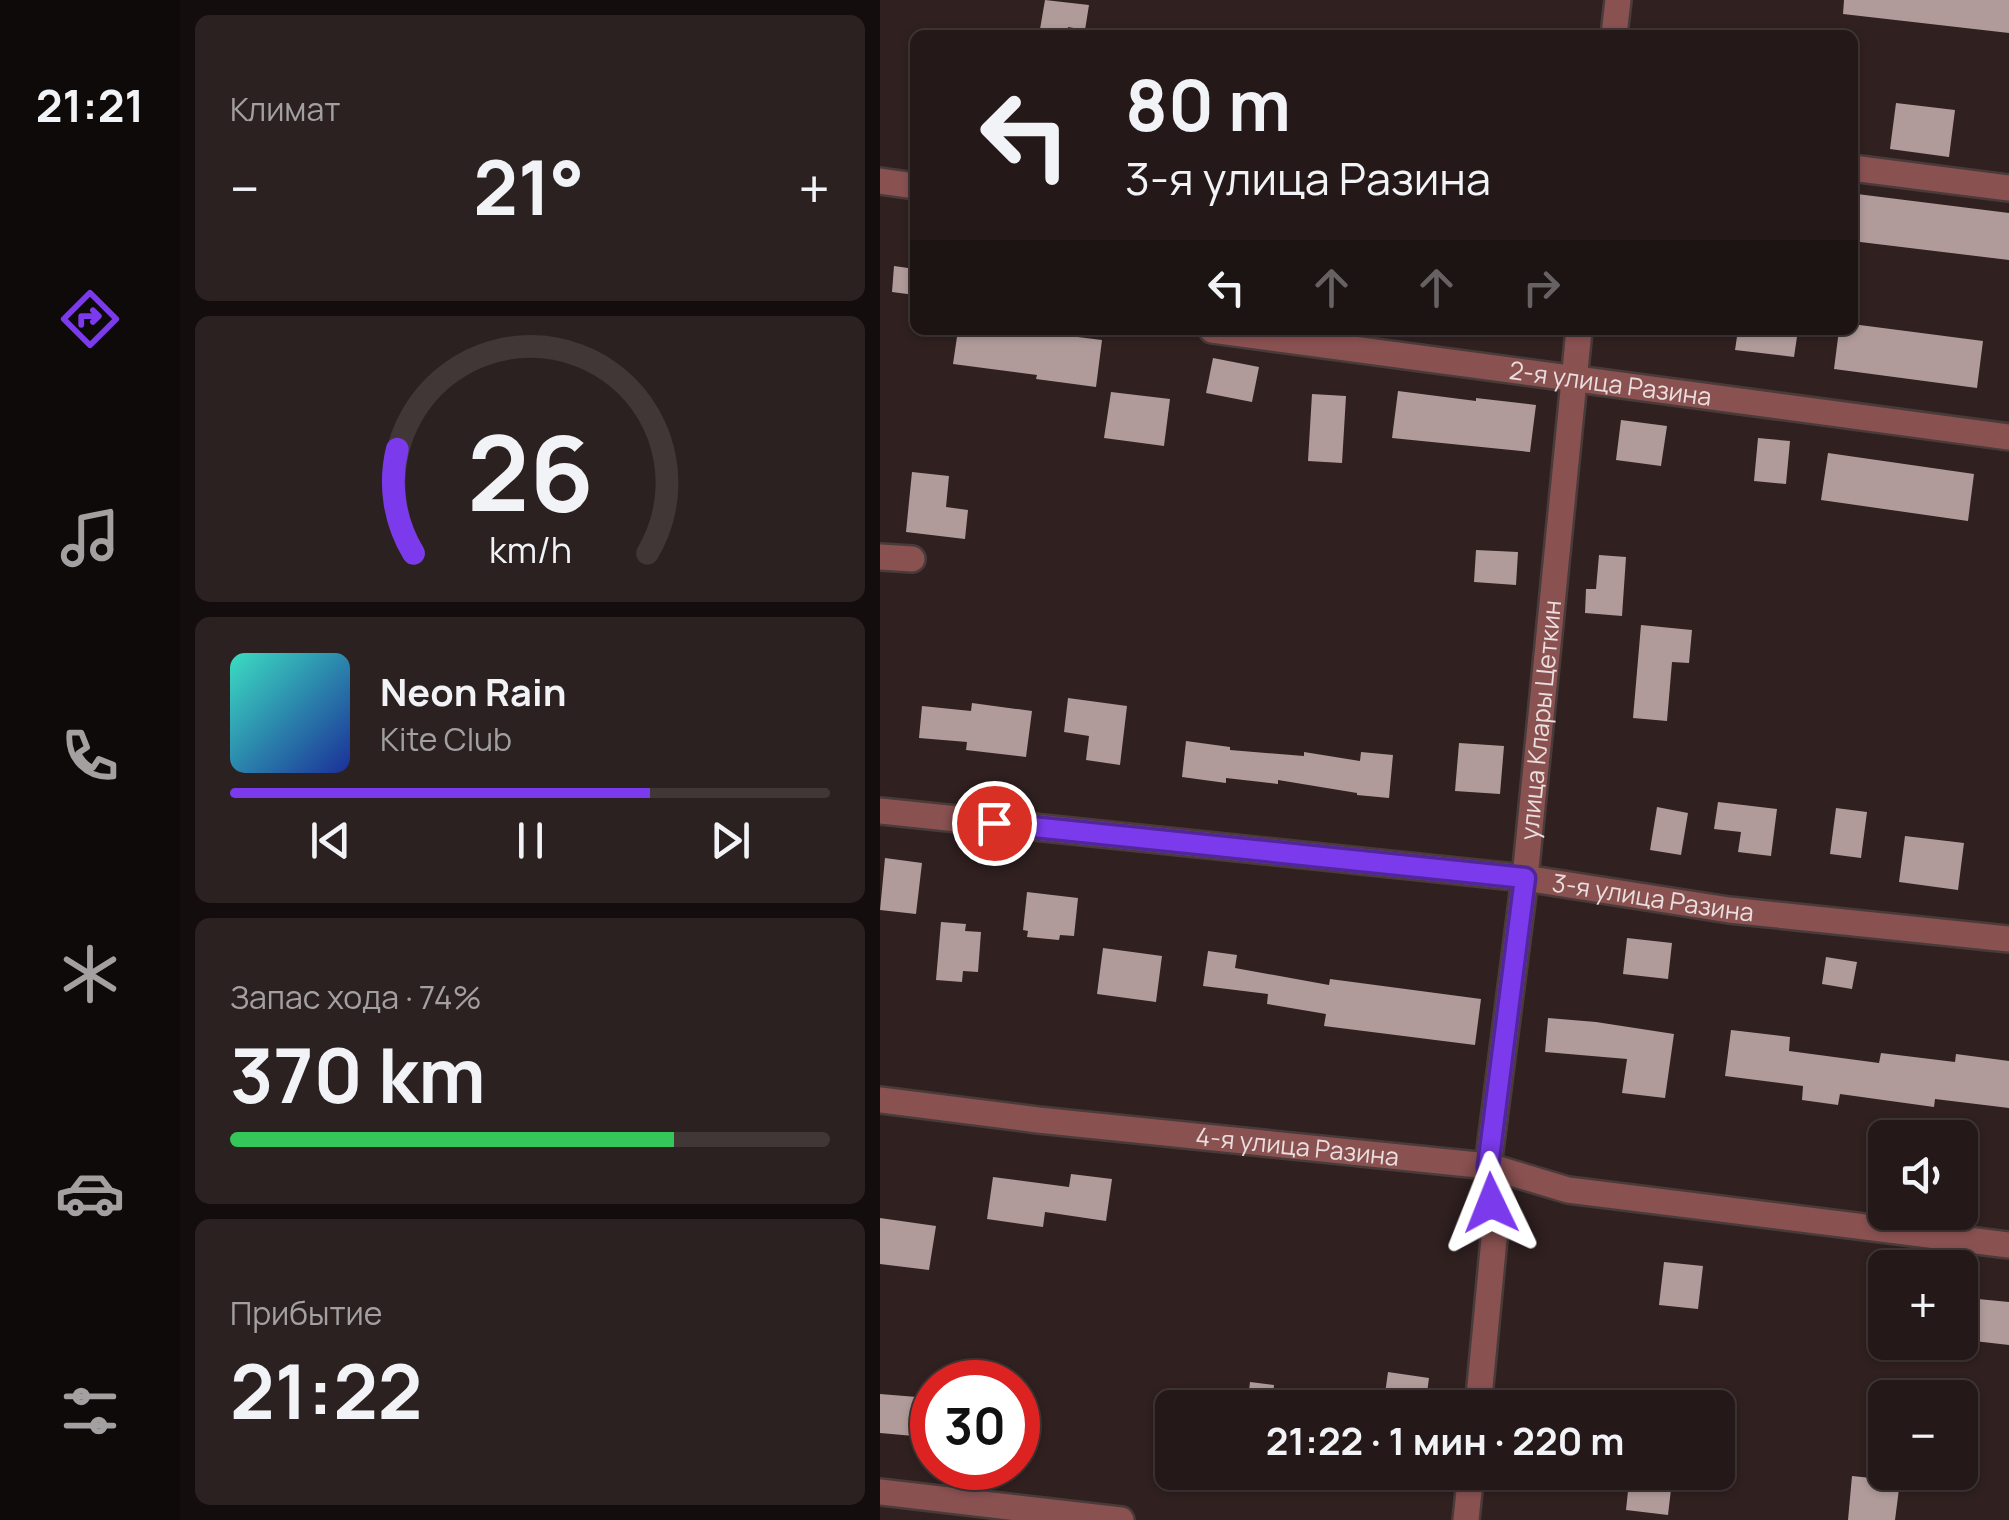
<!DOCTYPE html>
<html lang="ru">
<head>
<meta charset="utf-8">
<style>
  body { margin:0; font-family:Manrope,sans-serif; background:#2c2121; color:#f1f3f6; height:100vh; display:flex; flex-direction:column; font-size:38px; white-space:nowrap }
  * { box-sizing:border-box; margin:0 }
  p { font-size:32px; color:#a3a0a2 }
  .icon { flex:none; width:55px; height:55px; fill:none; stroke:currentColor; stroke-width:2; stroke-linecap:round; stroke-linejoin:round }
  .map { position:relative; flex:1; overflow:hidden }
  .panel { display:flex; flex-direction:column; gap:15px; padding:15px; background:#140d0d; width:700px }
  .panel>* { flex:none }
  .guide { position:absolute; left:30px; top:30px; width:948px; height:305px; border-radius:15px; box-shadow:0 2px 8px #0004,0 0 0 2px #413737; background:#241818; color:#f1f3f6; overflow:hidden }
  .tools { position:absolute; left:988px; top:1120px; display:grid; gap:20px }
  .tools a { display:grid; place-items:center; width:110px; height:110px; border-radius:15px; background:#241818; box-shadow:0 2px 8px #0004,0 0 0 2px #413737; font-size:50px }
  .speed { position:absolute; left:30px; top:1360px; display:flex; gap:20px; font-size:50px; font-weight:700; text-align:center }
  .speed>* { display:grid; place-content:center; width:130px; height:130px; border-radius:50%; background:#241818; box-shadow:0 2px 8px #0004,0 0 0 2px #413737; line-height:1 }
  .speed .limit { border:15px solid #d22; background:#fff; color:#111 }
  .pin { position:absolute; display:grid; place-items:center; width:85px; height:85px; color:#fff; margin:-42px; border:5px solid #fff; border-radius:50%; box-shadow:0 2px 10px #0007 }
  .me { position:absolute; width:110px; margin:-55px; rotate:358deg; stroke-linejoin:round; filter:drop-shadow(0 0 8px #0008) }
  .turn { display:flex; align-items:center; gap:35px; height:210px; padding:0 50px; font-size:45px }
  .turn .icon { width:130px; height:130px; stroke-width:2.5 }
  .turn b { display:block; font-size:70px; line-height:85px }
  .lanes { display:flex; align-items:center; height:95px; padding:0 50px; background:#0003; justify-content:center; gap:50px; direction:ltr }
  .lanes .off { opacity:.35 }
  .big { font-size:75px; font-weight:700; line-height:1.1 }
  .panel .card { flex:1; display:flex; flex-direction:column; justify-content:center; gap:15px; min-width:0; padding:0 35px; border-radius:15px; background:#2c2121 }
  .panel .dial { align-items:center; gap:0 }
  .dial svg { height:260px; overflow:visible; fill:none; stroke:#413737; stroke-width:7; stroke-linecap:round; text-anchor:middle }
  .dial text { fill:#f1f3f6; stroke:none }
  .song { display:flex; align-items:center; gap:30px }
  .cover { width:120px; height:120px; border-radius:15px; background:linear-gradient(135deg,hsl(170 70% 55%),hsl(230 70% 35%)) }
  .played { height:10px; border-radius:5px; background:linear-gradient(90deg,#7c3aed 70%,#413737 70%) }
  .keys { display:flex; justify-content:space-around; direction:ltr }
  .heat { display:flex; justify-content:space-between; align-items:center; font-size:55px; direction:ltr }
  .charge { height:15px; border-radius:8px; background:linear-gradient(90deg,#34c759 74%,#413737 0) }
  .trip { position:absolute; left:275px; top:1390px; width:580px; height:100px; border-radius:15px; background:#241818; box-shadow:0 2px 8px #0004,0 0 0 2px #413737; font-weight:700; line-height:100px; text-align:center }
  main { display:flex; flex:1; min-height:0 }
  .tab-bar { display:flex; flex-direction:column; width:180px; justify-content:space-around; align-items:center; background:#0e0a0a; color:#a3a0a2 }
  .tab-bar .icon { width:70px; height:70px }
  .tab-bar .active { color:#7c3aed }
  .tab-bar b { font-size:45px; color:#f1f3f6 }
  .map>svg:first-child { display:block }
</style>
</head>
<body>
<main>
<nav class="tab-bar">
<b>21:21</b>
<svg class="icon active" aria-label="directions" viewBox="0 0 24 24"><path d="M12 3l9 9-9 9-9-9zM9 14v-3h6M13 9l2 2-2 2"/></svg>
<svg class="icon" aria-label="music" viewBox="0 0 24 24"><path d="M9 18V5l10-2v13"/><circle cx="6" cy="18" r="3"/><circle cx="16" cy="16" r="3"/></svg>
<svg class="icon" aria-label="phone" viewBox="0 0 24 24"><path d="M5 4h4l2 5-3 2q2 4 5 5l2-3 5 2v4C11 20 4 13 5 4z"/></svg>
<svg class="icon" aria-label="climate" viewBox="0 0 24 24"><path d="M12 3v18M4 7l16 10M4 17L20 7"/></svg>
<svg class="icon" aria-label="car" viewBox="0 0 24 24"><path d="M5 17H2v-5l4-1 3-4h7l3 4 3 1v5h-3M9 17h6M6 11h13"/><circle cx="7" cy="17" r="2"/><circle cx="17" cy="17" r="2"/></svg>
<svg class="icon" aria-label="filters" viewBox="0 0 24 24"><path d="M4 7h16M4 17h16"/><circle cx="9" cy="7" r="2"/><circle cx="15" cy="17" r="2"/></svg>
</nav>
<section class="panel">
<div class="card"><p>Климат</p>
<div class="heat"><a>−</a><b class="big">21°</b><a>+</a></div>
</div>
<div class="card dial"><svg viewBox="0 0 100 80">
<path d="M14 69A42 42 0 1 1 86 69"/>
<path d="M14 69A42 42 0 0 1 9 37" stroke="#7c3aed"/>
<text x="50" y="56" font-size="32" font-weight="700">26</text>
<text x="50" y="72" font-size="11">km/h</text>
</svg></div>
<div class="card">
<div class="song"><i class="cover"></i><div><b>Neon Rain</b><p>Kite Club</p></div></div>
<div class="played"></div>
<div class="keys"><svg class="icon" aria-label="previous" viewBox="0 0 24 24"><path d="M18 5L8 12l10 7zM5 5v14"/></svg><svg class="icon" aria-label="pause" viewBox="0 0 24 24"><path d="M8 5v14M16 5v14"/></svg><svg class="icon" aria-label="next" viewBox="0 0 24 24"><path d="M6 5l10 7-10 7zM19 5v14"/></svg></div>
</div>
<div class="card"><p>Запас хода · 74%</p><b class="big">370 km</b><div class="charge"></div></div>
<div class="card"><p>Прибытие</p><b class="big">21:22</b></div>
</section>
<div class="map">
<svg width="1129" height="1520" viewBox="0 0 1129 1520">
  <rect width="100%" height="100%" fill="#302020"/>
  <!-- building -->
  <path fill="#b09b9a" d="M165 0 209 5 205 30 188 27 187 35H159Z
    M964 0H1129V33L963 14Z
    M1016 103 1075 110 1069 157 1010 149Z
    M977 194 1129 213V260L972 241Z
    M14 266 35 269V295L12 292Z
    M972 324 1103 341 1097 388 954 369 959 330H972Z
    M78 330H141L222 340 216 387 156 379 157 375 73 364Z
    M858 330H918L914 357 855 350Z
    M333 358 379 367 372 402 326 393Z
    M518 391 596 401V398L656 405 650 452 512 438Z
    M231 392 290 399 284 446 224 438Z
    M432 394 466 396 462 463 428 461Z
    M741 420 787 426 781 466 736 460Z
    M878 438 910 441 906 484 874 481Z
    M948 453 1094 474 1088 521 941 500Z
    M32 472 69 476 66 507 88 510 85 539 26 532Z
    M596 550 638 552 636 585 594 582Z
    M719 555 746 557 742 616 705 613 706 589H716Z
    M761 625 812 630 809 663 792 662 787 721 753 718Z
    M188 698 247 706 240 765 206 760 209 736 184 732Z
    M92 703 152 711 146 757 86 750 87 742 39 738 42 706 91 711Z
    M306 741 350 747V750L424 756V752L480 761 481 752 513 755 509 798 477 795V793L398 780V784L346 778V783L302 777Z
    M579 743 624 746 620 794 575 791Z
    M838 802 897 809 891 856 858 852 861 832 834 829Z
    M777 807 808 813 801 855 770 850Z
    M956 808 987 812 981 858 950 854Z
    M1025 836 1084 843 1078 890 1019 882Z
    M5 858 42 863 36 914 0 910Z
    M147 892 198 898 194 936 180 935 179 940 147 937 148 931 143 930Z
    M61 922 86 924 85 931 101 932 98 972 83 971 82 982 56 980Z
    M747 938 792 943 788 979 743 974Z
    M223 948 282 956 276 1002 217 994Z
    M328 951 357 955 355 968 449 985 450 979 601 999 595 1045 444 1026 446 1014 387 1004 388 994 323 986Z
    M946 957 977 962 972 989 942 984Z
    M668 1018 716 1022 794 1034 785 1098 742 1093 747 1059 665 1052Z
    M851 1030 910 1037 909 1051 999 1063 1001 1053 1075 1062 1076 1054 1129 1061V1108L1055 1099 1054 1107 960 1094 958 1105 922 1100 923 1086 845 1076Z
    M191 1174 232 1179 226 1221 165 1212 163 1227 107 1219 113 1177 189 1187Z
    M0 1218 56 1226 49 1270 0 1264Z
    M784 1262 823 1266 818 1309 779 1305Z
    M1098 1299 1129 1302V1345L1094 1341Z
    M508 1372 549 1378 545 1408H503Z
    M370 1382 394 1385 392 1408H367Z
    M0 1394 37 1397 34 1436 0 1433Z
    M750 1472H793L788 1515 746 1510Z
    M972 1476 1020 1481 1015 1520H968Z"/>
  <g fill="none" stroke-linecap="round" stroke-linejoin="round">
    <!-- minor casing -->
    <g stroke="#4a3b3b" stroke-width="30">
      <g id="minor">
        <path d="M734 35 738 0"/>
        <path d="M972 168 1129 188"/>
        <path d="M0 181 35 186"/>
        <path id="s1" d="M332 330 1129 437"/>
        <path d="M0 557 32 559"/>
        <path id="s2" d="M0 1100 158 1120 608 1166 688 1190 1129 1245"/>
        <path id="s3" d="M598 1408 614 1239 608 1166 645 878 699 330"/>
        <path d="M0 1492 241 1520"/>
        <path d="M586 1520 591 1472"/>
      </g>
    </g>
    <!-- tertiary casing -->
    <g stroke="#4a3b3b" stroke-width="30">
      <g id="tertiary">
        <path id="s4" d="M0 811 645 878 849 910 1129 939"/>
      </g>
    </g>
    <!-- minor -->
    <use href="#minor" stroke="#8a5151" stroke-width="25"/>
    <!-- tertiary -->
    <use href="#tertiary" stroke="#8a5151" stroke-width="25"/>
  </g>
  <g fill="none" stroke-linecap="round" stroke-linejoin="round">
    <!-- route casing -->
    <g stroke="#51269a" stroke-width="25">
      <path id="route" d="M114 823 645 878 608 1166 611 1203"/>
    </g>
    <!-- route -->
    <use href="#route" stroke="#7c3aed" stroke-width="18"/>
  </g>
  <g text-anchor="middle" stroke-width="10" stroke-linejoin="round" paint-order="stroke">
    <!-- street labels -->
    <g font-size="25" fill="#eadede" stroke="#261716">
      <text dy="9" stroke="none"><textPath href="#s1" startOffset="402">2-я улица Разина</textPath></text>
      <text dy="9" stroke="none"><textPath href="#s3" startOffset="692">улица Клары Цеткин</textPath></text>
      <text dy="9" stroke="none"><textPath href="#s4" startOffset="778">3-я улица Разина</textPath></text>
      <text dy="9" stroke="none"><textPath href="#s2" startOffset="420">4-я улица Разина</textPath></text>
    </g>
  </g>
</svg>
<div class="tools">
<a><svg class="icon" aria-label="sound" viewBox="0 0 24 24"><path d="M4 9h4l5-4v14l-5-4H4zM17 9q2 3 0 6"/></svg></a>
<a>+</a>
<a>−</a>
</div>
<div class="speed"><div class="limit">30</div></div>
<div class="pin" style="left:114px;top:823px;background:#d93025"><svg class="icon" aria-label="arrive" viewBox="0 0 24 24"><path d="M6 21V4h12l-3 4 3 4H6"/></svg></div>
<svg class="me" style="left:611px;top:1203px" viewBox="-20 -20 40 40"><path d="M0-17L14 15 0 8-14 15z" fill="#7c3aed" stroke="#fff" stroke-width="4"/></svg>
<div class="trip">21:22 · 1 мин · 220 m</div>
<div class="guide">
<div class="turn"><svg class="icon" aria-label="left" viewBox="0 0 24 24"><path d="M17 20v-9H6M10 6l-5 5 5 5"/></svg><div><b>80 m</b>3-я улица Разина</div></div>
<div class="lanes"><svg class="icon" aria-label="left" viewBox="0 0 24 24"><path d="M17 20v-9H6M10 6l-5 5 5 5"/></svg><svg class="icon off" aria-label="ahead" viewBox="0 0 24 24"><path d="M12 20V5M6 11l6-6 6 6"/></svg><svg class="icon off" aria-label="ahead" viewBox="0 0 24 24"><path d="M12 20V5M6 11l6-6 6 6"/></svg><svg class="icon off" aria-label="right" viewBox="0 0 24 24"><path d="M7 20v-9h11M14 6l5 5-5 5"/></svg></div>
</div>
</div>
</main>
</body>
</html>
